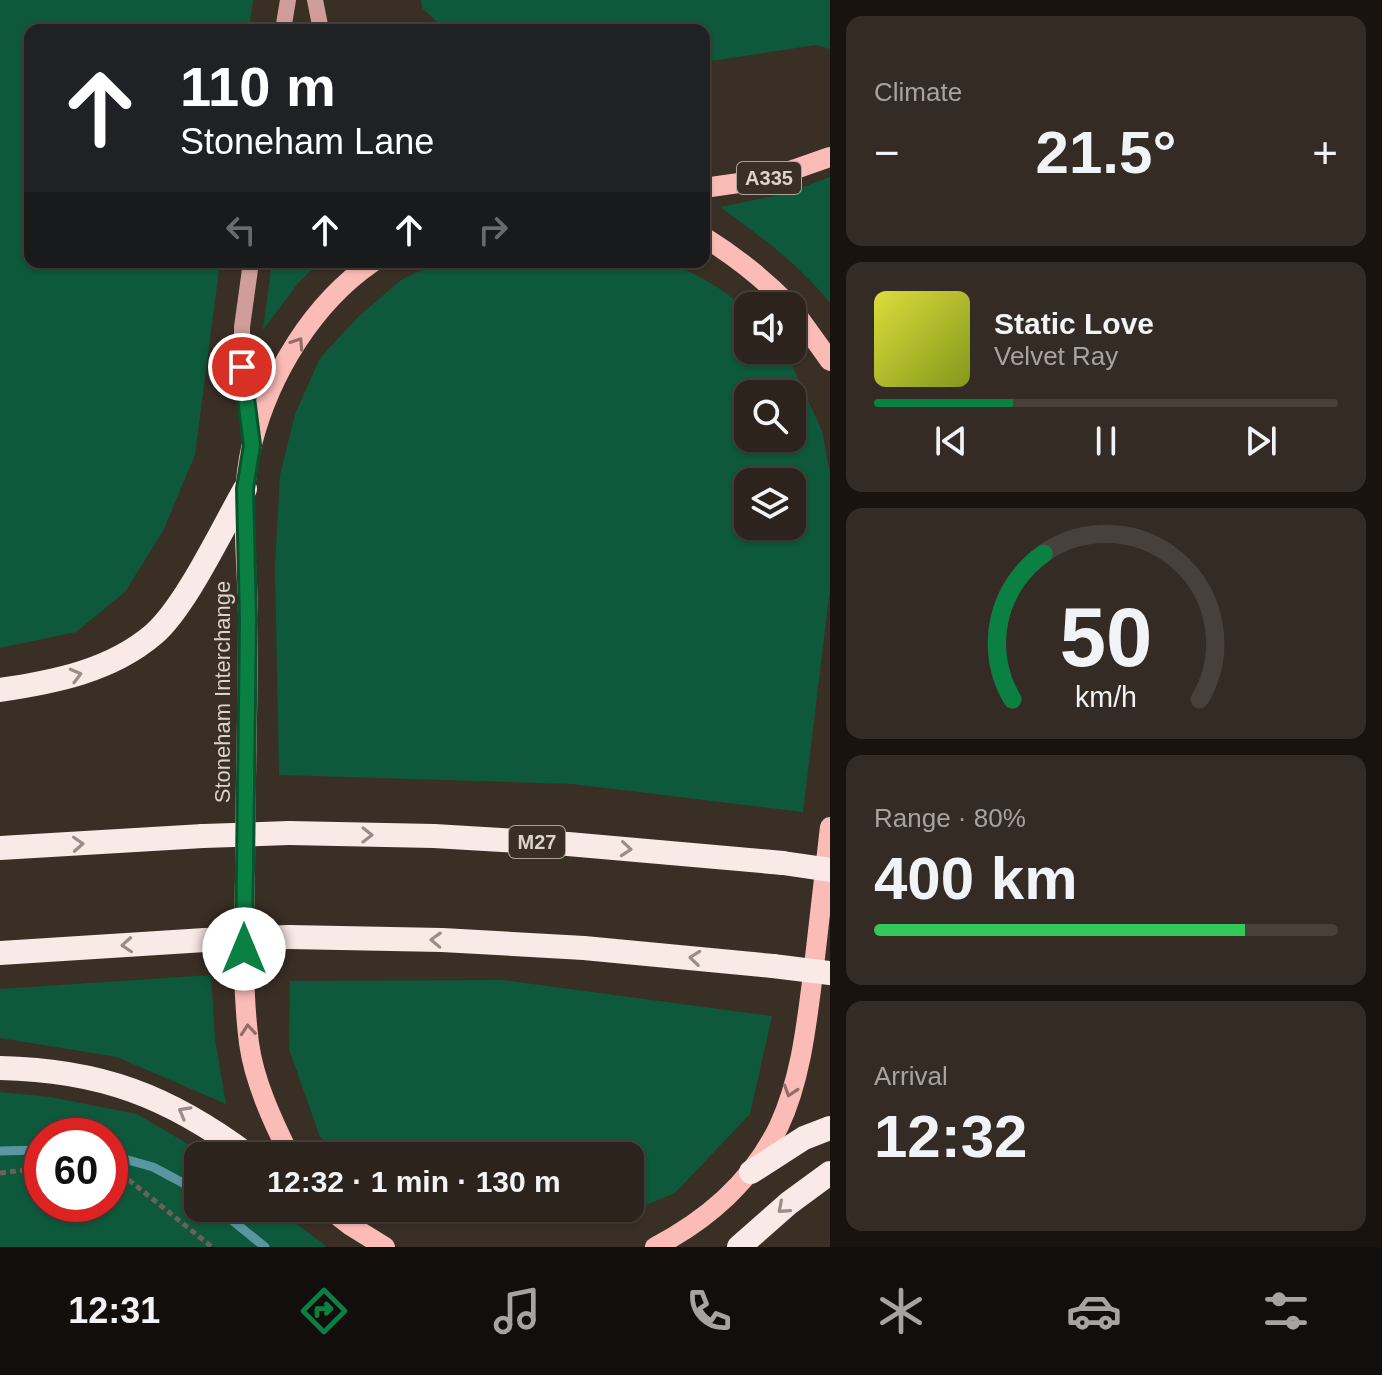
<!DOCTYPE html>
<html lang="en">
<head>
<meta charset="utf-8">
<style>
  body { margin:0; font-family:Arial,sans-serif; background:#342b25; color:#f1f3f6; height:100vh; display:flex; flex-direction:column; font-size:30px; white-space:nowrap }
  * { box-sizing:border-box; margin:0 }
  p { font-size:26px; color:#a6a4a3 }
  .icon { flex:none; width:44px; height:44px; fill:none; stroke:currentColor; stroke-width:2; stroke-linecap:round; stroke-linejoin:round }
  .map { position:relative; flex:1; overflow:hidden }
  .details { display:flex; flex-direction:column; gap:16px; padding:16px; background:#18130f; width:552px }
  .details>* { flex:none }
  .hud { position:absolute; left:24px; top:24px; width:686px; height:244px; border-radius:16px; box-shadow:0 2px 6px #0004,0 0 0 2px #48403b; background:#202124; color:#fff; overflow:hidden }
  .buttons { position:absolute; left:734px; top:292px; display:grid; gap:16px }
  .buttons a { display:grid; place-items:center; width:72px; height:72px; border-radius:16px; background:#2c231c; box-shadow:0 2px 6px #0004,0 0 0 2px #48403b; font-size:40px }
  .speed { position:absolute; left:24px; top:1118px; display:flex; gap:16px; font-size:40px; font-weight:700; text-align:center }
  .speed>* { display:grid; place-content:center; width:104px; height:104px; border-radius:50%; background:#2c231c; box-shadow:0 2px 6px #0004,0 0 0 2px #48403b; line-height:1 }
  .speed .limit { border:12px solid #d22; background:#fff; color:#111 }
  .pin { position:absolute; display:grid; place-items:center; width:68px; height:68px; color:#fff; margin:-34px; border:4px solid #fff; border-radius:50%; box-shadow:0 2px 8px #0007 }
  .me { position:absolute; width:88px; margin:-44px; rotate:0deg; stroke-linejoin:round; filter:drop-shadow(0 0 6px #0008) }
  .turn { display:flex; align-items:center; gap:28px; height:168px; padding:0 24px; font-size:36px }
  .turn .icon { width:104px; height:104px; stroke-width:2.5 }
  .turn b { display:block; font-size:56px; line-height:68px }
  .lanes { display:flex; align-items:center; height:76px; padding:0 24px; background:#0003; justify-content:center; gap:40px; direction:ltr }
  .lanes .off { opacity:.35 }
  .big { font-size:60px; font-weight:800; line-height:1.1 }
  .details .widget { flex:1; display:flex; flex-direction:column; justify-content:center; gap:12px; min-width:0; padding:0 28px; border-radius:16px; background:#342b25 }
  .details .dial { align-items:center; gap:0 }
  .dial svg { height:208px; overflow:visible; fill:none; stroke:#48403b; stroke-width:7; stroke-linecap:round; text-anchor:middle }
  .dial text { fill:#f1f3f6; stroke:none }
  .song { display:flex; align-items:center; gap:24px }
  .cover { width:96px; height:96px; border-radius:12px; background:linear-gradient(135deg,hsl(60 70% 55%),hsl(70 70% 35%)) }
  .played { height:8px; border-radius:4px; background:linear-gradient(90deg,#0b8043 30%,#48403b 30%) }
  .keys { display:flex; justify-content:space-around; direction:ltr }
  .heat { display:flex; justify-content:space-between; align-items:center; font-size:44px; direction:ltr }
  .charge { height:12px; border-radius:6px; background:linear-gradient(90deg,#34c759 80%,#48403b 0) }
  .trip { position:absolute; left:184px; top:1142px; width:460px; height:80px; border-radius:16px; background:#2c231c; box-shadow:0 2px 6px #0004,0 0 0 2px #48403b; font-weight:800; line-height:80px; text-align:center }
  .tabs { display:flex; height:128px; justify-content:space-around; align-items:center; background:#120e0b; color:#a6a4a3 }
  .tabs .icon { width:56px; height:56px }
  .tabs .active { color:#0b8043 }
  .tabs b { font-size:36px; color:#f1f3f6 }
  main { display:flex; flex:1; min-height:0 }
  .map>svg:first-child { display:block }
</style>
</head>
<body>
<main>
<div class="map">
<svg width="830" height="1247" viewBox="0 0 830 1247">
  <rect width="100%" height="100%" fill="#3a2f25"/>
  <!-- green -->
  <path fill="#0e583b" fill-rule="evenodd" d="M0 0H253L249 30H30V262H220L195 455 163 531 125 592 76 632 0 648Z
    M421 0H830V49L816 45 704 62V30H446L422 8Z
    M830 177V303C799 264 760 236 720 207L784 194Z
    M272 262H320L299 282 263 330Z
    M439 262H669C697 275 726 289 748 312V350H785L822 431 830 474V589L803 812 572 784 279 775 275 567 280 475 295 414 320 358 359 316 401 280ZM748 394H792V438H748ZM748 482H792V526H748Z
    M211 975 215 1039 226 1104 117 1057 0 1038V989Z
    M502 980 772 1016 750 1114 675 1193 614 1218 465 1224 434 1208H630V1156H346L320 1137 289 1049 290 981Z
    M0 1092 50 1097 137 1114 208 1156H198V1208H276L327 1247H0ZM42 1136H110V1204H42Z"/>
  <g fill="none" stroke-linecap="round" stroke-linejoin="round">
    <!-- stream -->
    <path stroke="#5996a2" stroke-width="9" d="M0 1151 42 1150
      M110 1155 153 1167 198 1191
      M217 1208 265 1247"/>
    <!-- path -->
    <path stroke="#6b6158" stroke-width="5" stroke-dasharray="6 4" stroke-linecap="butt" d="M0 1173 42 1168
      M110 1174 124 1176 212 1247"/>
    <!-- secondary -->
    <path stroke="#cf9e9a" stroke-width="16" d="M315 0 321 30
      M283 30 288 0
      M251 262 242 327V367L251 440"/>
    <!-- primary -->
    <path stroke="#fbbcb7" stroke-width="20" d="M704 188 767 179 830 157
      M704 237C736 257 764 279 790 306
      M792 308 830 361
      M290 1156C273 1122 254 1081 249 1043 242 988 244 934 245 879 245 793 248 706 248 619 248 562 238 500 252 444 270 374 313 303 373 262
      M328 1208 351 1226 385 1247
      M655 1247C707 1220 753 1180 779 1126 802 1077 807 1019 814 966 819 920 825 873 830 827"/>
    <!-- highway -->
    <path stroke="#f9e9e7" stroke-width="24" d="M0 690C54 682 111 671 154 634 186 606 222 529 245 489
      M289 833 434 836 568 844 783 863
      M0 848 203 836
      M289 937 442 940 584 948 773 966
      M0 953 205 940
      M0 1068C100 1070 169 1096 249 1156
      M751 1172 804 1138 830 1128
      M739 1247 789 1203 830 1173"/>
    <!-- highway-bridge -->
    <path stroke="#f9e9e7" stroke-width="24" d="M203 836 289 833
      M783 863 830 870
      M205 940 289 937
      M773 966 830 973"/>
  </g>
  <!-- one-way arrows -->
  <defs><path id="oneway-chevron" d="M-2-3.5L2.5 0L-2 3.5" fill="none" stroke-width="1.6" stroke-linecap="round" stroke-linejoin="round" transform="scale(2)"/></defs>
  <g stroke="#916e67">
    <use href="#oneway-chevron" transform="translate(298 343) rotate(-57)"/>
    <use href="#oneway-chevron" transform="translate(248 1030) rotate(-95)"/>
    <use href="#oneway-chevron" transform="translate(790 1091) rotate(108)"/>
  </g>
  <g stroke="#9a8c86">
    <use href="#oneway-chevron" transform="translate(76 675) rotate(-15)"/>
    <use href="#oneway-chevron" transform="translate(367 835) rotate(1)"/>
    <use href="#oneway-chevron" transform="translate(78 844) rotate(-3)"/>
    <use href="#oneway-chevron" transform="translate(626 849) rotate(5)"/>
    <use href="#oneway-chevron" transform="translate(436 940) rotate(-178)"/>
    <use href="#oneway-chevron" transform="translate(127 945) rotate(176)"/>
    <use href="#oneway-chevron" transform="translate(695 958) rotate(-174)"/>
    <use href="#oneway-chevron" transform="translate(184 1112) rotate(-151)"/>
    <use href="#oneway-chevron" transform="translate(783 1208) rotate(139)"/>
  </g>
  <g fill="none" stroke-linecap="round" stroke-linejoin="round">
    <!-- route casing -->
    <g stroke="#07532c" stroke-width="20">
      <path id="route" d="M242 367 252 445 245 489 248 619 244 949"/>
    </g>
    <!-- route -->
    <use href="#route" stroke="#0b8043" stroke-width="14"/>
  </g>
  <g text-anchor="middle" stroke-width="8" stroke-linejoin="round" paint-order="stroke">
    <!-- shield labels -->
    <g fill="#3a2f25" stroke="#aba29b" stroke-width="2">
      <rect x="737" y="162" width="64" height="32" rx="6"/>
      <rect x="509" y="826" width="56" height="32" rx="6"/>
    </g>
    <g font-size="20" font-weight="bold" fill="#dbd4cd">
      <text x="769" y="185">A335</text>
      <text x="537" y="849">M27</text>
    </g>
    <!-- street labels -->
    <g font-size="22" fill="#dbd4cd" stroke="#3a2f25">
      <text transform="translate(222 692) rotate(-90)" y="8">Stoneham Interchange</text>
    </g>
  </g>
</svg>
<div class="buttons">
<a><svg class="icon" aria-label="sound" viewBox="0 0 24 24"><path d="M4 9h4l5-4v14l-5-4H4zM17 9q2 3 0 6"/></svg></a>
<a><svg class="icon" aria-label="search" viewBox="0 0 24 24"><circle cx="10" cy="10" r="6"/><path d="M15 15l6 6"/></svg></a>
<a><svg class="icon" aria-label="layers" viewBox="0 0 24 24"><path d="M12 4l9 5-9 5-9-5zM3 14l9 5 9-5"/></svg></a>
</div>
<div class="speed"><div class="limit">60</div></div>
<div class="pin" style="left:242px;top:367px;background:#d93025"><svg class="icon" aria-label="arrive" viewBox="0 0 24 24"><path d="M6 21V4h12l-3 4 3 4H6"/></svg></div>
<svg class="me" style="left:244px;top:949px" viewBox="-20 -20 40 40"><circle r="19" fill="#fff"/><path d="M0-13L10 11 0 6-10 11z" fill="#0b8043"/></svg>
<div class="trip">12:32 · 1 min · 130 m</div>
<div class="hud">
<div class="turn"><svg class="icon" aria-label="ahead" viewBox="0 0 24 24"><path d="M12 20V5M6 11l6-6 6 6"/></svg><div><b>110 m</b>Stoneham Lane</div></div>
<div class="lanes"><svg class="icon off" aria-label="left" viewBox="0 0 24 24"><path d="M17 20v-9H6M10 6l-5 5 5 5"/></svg><svg class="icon" aria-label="ahead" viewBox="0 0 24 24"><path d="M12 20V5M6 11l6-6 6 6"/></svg><svg class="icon" aria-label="ahead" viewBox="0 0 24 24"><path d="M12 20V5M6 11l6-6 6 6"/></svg><svg class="icon off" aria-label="right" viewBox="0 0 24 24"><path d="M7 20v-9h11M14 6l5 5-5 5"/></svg></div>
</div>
</div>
<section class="details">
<div class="widget"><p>Climate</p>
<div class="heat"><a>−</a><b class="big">21.5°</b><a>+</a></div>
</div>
<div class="widget">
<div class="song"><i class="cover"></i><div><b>Static Love</b><p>Velvet Ray</p></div></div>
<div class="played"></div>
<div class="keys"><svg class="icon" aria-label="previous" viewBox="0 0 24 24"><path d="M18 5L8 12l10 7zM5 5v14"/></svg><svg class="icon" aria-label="pause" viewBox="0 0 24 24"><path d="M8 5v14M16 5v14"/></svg><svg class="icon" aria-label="next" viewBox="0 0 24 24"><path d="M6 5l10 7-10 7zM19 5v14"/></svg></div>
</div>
<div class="widget dial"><svg viewBox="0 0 100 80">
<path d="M14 69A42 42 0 1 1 86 69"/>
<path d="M14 69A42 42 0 0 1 26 13" stroke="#0b8043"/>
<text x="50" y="56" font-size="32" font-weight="700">50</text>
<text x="50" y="72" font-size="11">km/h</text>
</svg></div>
<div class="widget"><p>Range · 80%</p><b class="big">400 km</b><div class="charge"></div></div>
<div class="widget"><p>Arrival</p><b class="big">12:32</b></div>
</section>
</main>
<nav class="tabs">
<b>12:31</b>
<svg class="icon active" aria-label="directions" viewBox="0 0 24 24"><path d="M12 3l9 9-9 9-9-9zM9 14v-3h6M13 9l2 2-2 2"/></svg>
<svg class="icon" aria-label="music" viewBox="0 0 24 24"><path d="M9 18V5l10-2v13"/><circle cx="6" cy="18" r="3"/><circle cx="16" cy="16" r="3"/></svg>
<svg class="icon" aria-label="phone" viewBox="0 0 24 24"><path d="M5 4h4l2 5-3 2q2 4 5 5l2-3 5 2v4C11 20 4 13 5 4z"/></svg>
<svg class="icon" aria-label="climate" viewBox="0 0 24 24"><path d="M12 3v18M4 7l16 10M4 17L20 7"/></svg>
<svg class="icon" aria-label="car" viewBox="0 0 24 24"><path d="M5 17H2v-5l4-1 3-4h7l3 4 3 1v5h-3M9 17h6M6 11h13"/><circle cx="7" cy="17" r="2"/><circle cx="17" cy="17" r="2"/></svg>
<svg class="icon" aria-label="filters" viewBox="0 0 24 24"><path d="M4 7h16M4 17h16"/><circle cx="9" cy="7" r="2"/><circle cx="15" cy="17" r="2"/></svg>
</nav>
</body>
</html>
